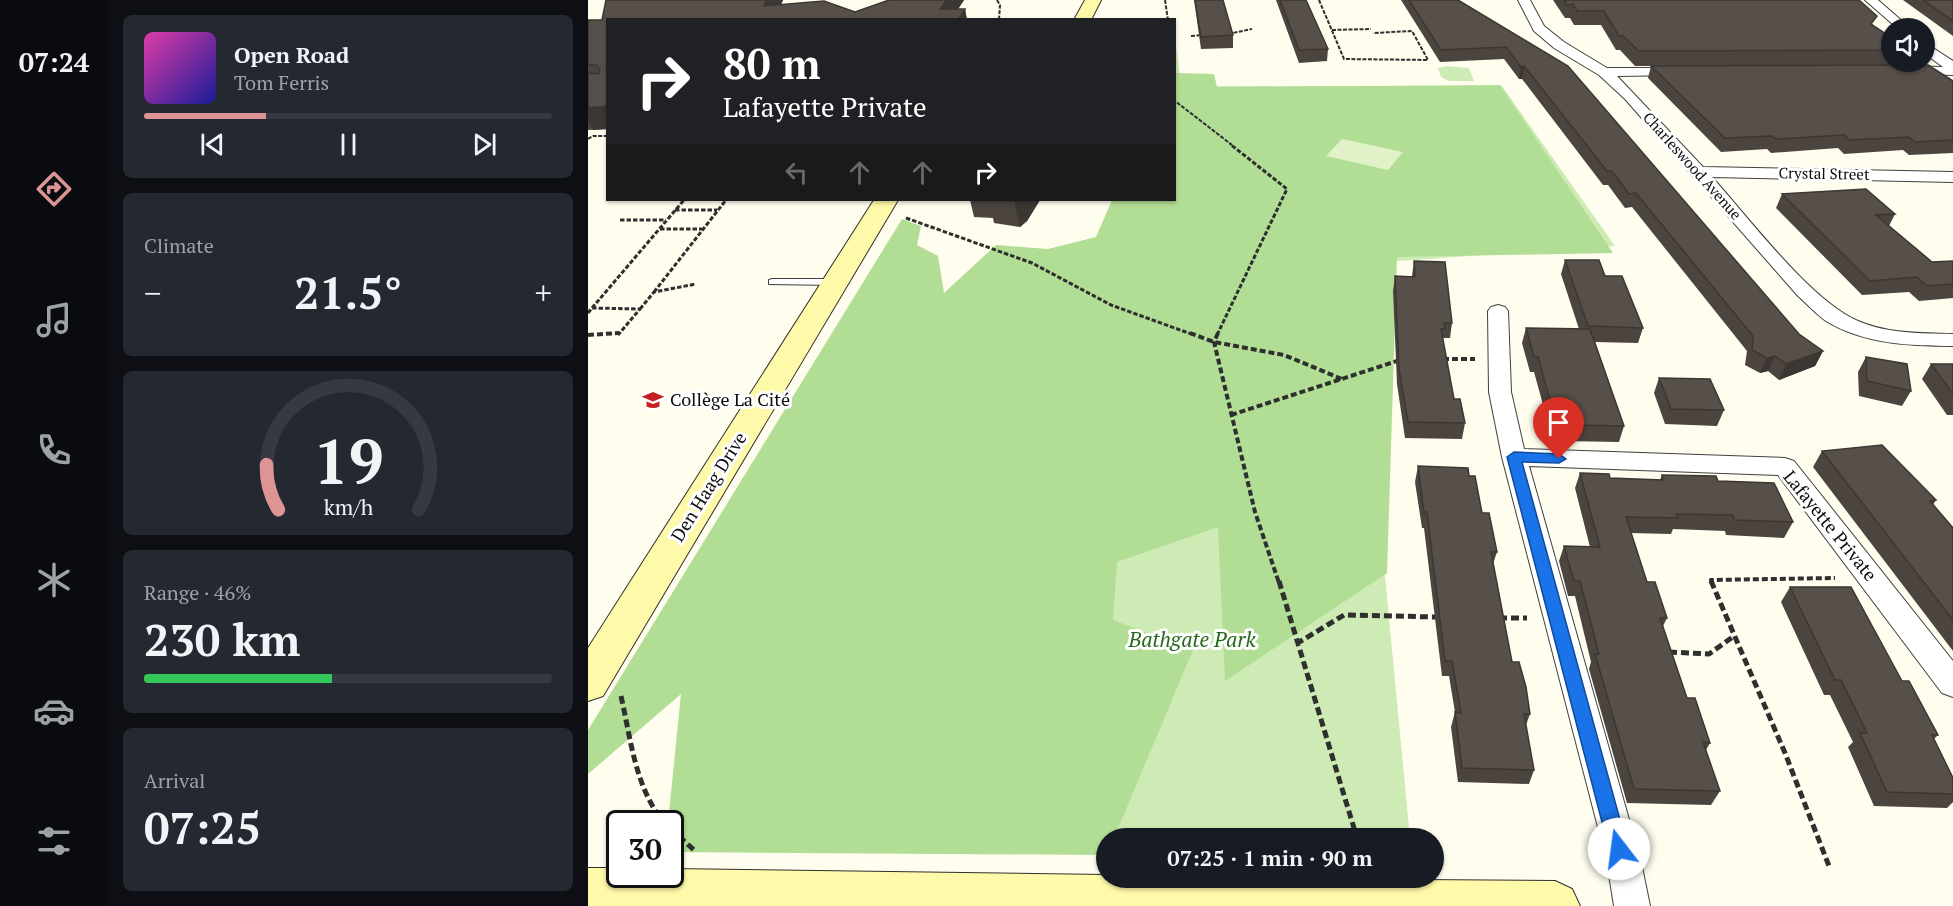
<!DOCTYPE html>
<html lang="en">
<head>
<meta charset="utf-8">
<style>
  body { margin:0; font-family:"PT Serif",serif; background:#242831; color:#f1f3f6; height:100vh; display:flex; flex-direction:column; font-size:22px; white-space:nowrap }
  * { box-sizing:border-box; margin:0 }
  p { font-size:20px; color:#9ea1a6 }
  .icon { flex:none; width:33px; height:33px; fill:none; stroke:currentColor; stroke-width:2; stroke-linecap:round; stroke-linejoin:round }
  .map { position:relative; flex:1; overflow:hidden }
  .side { display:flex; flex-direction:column; gap:15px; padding:15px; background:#0d0f14; width:480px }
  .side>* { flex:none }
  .banner { position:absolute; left:18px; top:18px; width:570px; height:183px; border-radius:0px; box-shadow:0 2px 4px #0004; background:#202124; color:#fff; overflow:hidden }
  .tools { position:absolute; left:1293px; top:18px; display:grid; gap:12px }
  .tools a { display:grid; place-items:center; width:54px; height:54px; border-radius:50%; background:#171b24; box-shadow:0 2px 4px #0004; font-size:30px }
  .speed { position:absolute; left:18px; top:810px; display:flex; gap:12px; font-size:30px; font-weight:700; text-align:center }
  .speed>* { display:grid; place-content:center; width:78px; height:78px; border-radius:50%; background:#171b24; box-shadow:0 2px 4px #0004; line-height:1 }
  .speed .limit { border:3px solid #111; border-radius:9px; background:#fff; color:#111 }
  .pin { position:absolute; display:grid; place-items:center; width:51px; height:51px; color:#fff; margin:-62px -26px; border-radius:50% 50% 50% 0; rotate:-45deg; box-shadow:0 0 6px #0007 }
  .pin .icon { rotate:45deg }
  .me { position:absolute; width:66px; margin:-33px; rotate:345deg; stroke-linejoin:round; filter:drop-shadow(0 0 4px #0008) }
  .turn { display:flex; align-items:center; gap:21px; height:126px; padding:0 18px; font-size:27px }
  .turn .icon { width:78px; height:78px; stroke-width:2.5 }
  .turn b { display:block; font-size:42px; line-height:51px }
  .lanes { display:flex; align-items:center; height:57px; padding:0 18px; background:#0003; justify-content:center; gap:30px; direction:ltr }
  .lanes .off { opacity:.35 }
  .big { font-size:45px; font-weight:700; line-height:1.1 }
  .side .tile { flex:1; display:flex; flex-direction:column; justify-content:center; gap:9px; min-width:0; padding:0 21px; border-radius:9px; background:#242831 }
  .side .dial { align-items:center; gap:0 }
  .dial svg { height:156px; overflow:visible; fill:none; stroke:#363941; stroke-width:7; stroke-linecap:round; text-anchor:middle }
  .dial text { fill:#f1f3f6; stroke:none }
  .song { display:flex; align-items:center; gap:18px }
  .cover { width:72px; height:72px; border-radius:9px; background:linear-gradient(135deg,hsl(320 70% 55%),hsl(240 70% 35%)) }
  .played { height:6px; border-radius:3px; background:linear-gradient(90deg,#dd9495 30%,#363941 30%) }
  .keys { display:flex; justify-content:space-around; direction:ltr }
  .heat { display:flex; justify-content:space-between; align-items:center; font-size:33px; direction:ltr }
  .charge { height:9px; border-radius:4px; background:linear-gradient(90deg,#34c759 46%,#363941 0) }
  .trip { position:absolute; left:508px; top:828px; width:348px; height:60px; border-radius:30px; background:#171b24; box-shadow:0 2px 4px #0004; font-weight:700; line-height:60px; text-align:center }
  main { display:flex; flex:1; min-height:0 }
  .dock { display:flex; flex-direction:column; width:108px; justify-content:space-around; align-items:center; background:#090b0e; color:#9ea1a6 }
  .dock .icon { width:42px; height:42px }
  .dock .active { color:#dd9495 }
  .dock b { font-size:27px; color:#f1f3f6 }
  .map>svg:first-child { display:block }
</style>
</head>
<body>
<main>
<nav class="dock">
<b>07:24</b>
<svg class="icon active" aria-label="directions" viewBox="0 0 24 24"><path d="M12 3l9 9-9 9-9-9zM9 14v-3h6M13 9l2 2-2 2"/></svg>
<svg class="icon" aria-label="music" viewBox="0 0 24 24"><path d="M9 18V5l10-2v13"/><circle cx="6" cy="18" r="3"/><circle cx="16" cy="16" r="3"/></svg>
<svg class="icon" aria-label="phone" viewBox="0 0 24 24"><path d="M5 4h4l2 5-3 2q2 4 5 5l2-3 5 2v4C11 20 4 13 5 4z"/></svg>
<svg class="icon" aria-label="climate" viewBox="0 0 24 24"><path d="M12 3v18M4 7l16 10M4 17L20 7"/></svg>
<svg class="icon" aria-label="car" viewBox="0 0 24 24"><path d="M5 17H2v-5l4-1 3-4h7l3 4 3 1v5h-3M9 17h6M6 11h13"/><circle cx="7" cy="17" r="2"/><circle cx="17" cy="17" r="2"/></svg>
<svg class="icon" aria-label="filters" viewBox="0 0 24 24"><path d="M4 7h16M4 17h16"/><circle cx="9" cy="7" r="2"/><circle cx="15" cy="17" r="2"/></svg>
</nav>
<section class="side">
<div class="tile">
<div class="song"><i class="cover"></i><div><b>Open Road</b><p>Tom Ferris</p></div></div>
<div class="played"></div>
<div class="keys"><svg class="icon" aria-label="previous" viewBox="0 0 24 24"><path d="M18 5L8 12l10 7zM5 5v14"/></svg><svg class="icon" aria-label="pause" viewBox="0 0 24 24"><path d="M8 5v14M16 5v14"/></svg><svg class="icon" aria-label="next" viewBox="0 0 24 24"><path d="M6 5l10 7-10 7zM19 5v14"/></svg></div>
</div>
<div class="tile"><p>Climate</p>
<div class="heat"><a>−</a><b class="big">21.5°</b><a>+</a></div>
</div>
<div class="tile dial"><svg viewBox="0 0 100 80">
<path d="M14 69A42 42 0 1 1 86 69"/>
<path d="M14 69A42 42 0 0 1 8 46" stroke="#dd9495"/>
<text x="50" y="56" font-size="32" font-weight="700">19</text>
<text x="50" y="72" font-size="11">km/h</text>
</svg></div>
<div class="tile"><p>Range · 46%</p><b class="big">230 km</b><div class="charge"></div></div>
<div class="tile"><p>Arrival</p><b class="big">07:25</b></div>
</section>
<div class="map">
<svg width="1365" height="906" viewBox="0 0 1365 906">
  <rect width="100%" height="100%" fill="#fffdee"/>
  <!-- green -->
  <path fill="#ceebb5" d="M587 38 593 86H914L1027 246 781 263 783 430 822 838 385 835 586 200Z
    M858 66 881 68 886 81H861L853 77 850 68Z"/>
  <!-- forest -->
  <path fill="#b1dd94" d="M587 73 626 74 629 87 912 85 1025 253 809 257 799 573 637 681 630 527 529 562 525 620 605 650 526 838H519V855L83 852 82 824 80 823 93 694 0 774V730L314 219 333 226 329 245 350 256 356 293 408 245 460 249 508 237 524 200H586Z"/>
  <!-- pitch -->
  <path fill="#e1f2c8" d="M754 139 815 152 800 170 738 156Z"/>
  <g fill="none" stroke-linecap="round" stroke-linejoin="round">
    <!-- lane casing -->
    <g stroke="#404040" stroke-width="2">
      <path id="lane" d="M184 279H246L251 282 246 285 181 284V280Z"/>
    </g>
    <!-- street casing -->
    <g stroke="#404040" stroke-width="2">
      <path id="street" d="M930 0H942L956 26 976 42 1019 68H1099L1101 71 1094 75 1029 76 1115 167 1365 172V182L1124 177C1160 217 1223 301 1270 321 1300 334 1333 333 1365 334V346C1323 346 1275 344 1238 321 1228 314 1219 304 1210 296L1037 99 1011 75 966 48 946 31Z
        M1277 0H1290L1322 28H1309Z
        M1336 42 1365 61V75L1310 73 1308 70 1315 66 1355 67 1336 53Z
        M910 305 917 307 920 311 923 392 936 449 1197 458 1206 461 1365 661V697L1354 693 1190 475 941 466 1053 862 1062 906H1026L1019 862 914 457 901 392 900 311 903 307Z"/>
    </g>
    <!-- secondary casing -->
    <g stroke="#2f2f2f" stroke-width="2">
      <path id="secondary" d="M497 0H513L503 20H486Z
        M286 200H310L15 696 0 701V648Z
        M0 868H32V874H82V869L519 875V878L967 881 984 889 992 906H0Z"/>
    </g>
    <!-- path-far3 -->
    <path stroke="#2f2f2f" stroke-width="2" stroke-dasharray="4 1.5" stroke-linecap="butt" d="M409 0 412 5 411 20
      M577 0 580 20
      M731 0 756 59 840 60 824 31 785 33
      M744 30 783 29
      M640 34 664 29
      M603 36 614 35
      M586 65 587 101 644 145
      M0 139 5 136H20"/>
    <!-- path-far2 -->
    <path stroke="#2f2f2f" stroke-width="3" stroke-dasharray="4.5 2" stroke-linecap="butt" d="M87 210H129
      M318 218 444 263 523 305 606 335
      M32 220H78
      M72 229H114
      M66 292 138 200
      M4 308 96 200
      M52 309 66 292 108 284
      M0 313 4 308 52 309 30 335
      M629 335 699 189 642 144"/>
    <!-- path-far1 -->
    <path stroke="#2f2f2f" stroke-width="4" stroke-dasharray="6 3" stroke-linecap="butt" d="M602 333 626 342 696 355 754 379
      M630 333 626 342 667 512 691 583
      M0 335 31 333
      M855 359H887
      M643 415 812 360
      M1124 583 1123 580 1247 578"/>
    <!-- path -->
    <path stroke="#2f2f2f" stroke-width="5" stroke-dasharray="8 4" stroke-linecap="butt" d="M691 581 769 838
      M1123 581 1197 753 1241 866
      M911 618H939
      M708 644 756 615 849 617
      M1081 652 1121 654 1146 636
      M33 696C43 740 47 788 77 824
      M82 828 108 852"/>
    <!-- lane -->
    <use href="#lane" fill="#fff" fill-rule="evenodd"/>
    <!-- street -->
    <use href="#street" fill="#fff" fill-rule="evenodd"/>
    <!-- secondary -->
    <use href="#secondary" fill="#fffaa9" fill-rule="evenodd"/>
  </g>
  <!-- wall -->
  <path fill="#4b443f" d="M18 0H195L193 5 236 1 267 12 301 0H376L370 9H377L379 20H20V129L0 130V20H14Z
    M606 0H635L645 35V48L613 49Z
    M688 0H718L740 49 739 61 711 63Z
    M813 0H870L1211 334 1235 351 1227 366 1191 380 1180 371 1172 373 1157 365 1159 351 1044 207 1037 208 1020 185H1015L934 79H931L916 59 852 62Z
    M965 0H1271L1285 25 1304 38V62H1318L1316 65 1047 66 1032 50H1028L1013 25H986L982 18H977Z
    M1315 0H1365V36Z
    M1063 66 1365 81V153L1321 155 1315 150 1256 154 1250 148 1183 153 1179 149 1133 152 1060 78Z
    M1194 194 1307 214 1301 226 1344 262 1365 261V298L1331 301 1321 292 1274 295 1188 208Z
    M382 200H452L439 221 432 227 406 223 405 218 386 217Z
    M977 260 1017 276 1055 328 1050 343 1007 342 1036 426 1031 442 974 441 970 431 962 430 946 372H942L934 343 938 328 991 329 973 274Z
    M826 261 864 323 862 338H855V341L866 399 877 423 874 439 817 438 809 384 805 291 807 276H824Z
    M1278 357 1323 391 1314 406 1271 396 1270 372Z
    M1343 364H1365V415H1359L1334 379Z
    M1071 378 1136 410 1129 426 1077 424 1066 393Z
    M1234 451 1348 500 1345 505 1365 528V651L1225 467Z
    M830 466 881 476 909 552 905 564 924 662 942 714 938 725 946 770 941 784 870 782 863 727 867 712 861 676H854L836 528H834L827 482Z
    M992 473 1022 478 1072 480 1074 475 1130 481 1205 522 1196 538 1138 535 1137 531 1085 529 1083 534 1043 533 1059 582 1079 618 1075 626 1099 698 1122 743 1118 750 1132 791 1123 805 1039 803 1001 669 1003 662 987 596H980L971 561 976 546 1002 547 987 488Z
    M1202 587 1314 681 1350 735 1346 739 1365 778V802L1359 808 1286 806 1260 747 1265 742 1242 695H1236L1193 602Z"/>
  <!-- shaded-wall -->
  <path fill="#3d3733" d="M179 0H195L185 20 176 6Z
    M359 0H376L363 20 352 9Z
    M377 9 379 20H370Z
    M936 66 934 79H931L933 67Z
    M20 106V129L5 130 0 121V108Z
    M428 200H452L439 221 432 227 426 201Z
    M1235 351 1227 366 1191 380 1198 364Z
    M1187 356 1180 371 1172 373 1179 358Z"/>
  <!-- building -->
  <path fill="#574f49" stroke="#3d3733" stroke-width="1.5" d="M18 0H179L176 6 236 1 267 12 301 0H359L352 9H377L370 20H20V106L0 108V73L10 74 12 71 9 65H0V20H14Z
    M607 0H635L645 35 613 37Z
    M692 0H718L740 49 711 50Z
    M821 0H870L980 66 1211 334 1235 351 1198 364 1187 356 1179 358 1164 350 1165 336 1048 193 1041 194 1024 171H1019L936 66 933 67 918 47 853 50Z
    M976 0H1271L1289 16 1283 24 1304 38V50L1051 51 1035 36H1031L1016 11H989L985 4 979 5Z
    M1335 0H1365V21Z
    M1340 65 1365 81V140L1328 142 1321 137 1262 140 1256 135 1188 139 1184 136 1137 138 1063 66Z
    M1278 189 1307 214 1288 215 1344 262 1365 261V284L1339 286 1329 277 1282 281 1194 194Z
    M414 200H428L426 201Z
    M977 260H1011L1017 276H1034L1055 328 1000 326Z
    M826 261 857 262 864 323H856L857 329H853L866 399H872L877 423 820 422 811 369 807 276 827 277Z
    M938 328 1002 329 1036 426 978 425 975 415H966L950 357H946Z
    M1278 357 1319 364 1323 391 1279 381Z
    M1343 364H1365V394Z
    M1071 378 1122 379 1136 410 1083 409Z
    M1294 445 1348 500 1342 501 1365 528V620L1234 451Z
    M830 466 880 468 881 476H887L894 513H901L909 552H903L924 662H931L938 687 942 714H936L946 770 874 768 867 712 873 713 864 661H857L839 512H836Z
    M992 473 1021 474 1022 478 1075 480 1074 475 1128 476 1130 481 1186 483 1205 522 1146 520 1145 515 1088 514 1090 518 1038 517 1059 582H1067L1079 618H1072L1099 698H1107L1122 743 1115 742 1132 791 1046 789 1007 654H1011L992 581H986L976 546 1012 547Z
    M1202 587H1263L1314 681H1321L1350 735H1344L1365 778V794L1299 792 1272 733H1279L1253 680H1247Z"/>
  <!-- route -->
  <path fill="#1a73e8" stroke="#114b97" stroke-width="1.5" d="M926 452 971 454 978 459 971 463 934 462 1040 849 1038 856 1031 859 1024 856 1021 849 919 457Z"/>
  <!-- icons -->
  <defs>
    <g id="university-bare" transform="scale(1.62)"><path d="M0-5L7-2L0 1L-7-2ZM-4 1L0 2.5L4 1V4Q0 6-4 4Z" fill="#c4201f" stroke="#fff" stroke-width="2.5" paint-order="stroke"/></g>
  </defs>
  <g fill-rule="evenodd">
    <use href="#university-bare" x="65" y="400"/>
  </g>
  <g text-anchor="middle" stroke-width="6" stroke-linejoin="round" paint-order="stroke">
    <!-- far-street labels -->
    <g font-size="15" fill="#0d0d0d" stroke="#fff">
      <text transform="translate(1104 166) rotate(48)" y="5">Charleswood Avenue</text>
      <text transform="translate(1236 174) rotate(1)" y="5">Crystal Street</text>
    </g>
    <!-- poi labels -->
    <g font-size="18" fill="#0d0d0d" stroke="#fff" text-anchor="start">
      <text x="82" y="406">Collège La Cité</text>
    </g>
    <!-- street labels -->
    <g font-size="18" fill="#0d0d0d" stroke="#fff">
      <text transform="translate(121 487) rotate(-58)" y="6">Den Haag Drive</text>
      <text transform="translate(1242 526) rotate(51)" y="6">Lafayette Private</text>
    </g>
    <!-- near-park labels -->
    <g font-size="21" font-style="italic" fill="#26681b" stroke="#fff">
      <text x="604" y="647">Bathgate Park</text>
    </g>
  </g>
</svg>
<div class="tools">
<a><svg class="icon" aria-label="sound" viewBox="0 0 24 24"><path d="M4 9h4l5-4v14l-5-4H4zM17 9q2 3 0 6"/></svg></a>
</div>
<div class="speed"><div class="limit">30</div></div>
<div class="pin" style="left:971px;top:459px;background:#d93025"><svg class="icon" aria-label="arrive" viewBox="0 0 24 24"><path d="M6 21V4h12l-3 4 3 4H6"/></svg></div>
<svg class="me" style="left:1031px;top:849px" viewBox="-20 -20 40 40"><circle r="19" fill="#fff"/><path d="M0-13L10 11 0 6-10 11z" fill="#1a73e8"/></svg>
<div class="trip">07:25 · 1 min · 90 m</div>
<div class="banner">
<div class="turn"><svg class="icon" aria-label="right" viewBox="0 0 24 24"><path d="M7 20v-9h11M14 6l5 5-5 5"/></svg><div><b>80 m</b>Lafayette Private</div></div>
<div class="lanes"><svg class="icon off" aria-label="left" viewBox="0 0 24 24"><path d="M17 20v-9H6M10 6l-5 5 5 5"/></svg><svg class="icon off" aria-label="ahead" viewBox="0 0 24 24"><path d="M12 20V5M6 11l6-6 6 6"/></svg><svg class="icon off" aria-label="ahead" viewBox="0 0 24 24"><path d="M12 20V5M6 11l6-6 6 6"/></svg><svg class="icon" aria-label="right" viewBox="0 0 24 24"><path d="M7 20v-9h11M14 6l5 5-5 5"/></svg></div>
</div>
</div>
</main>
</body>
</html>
